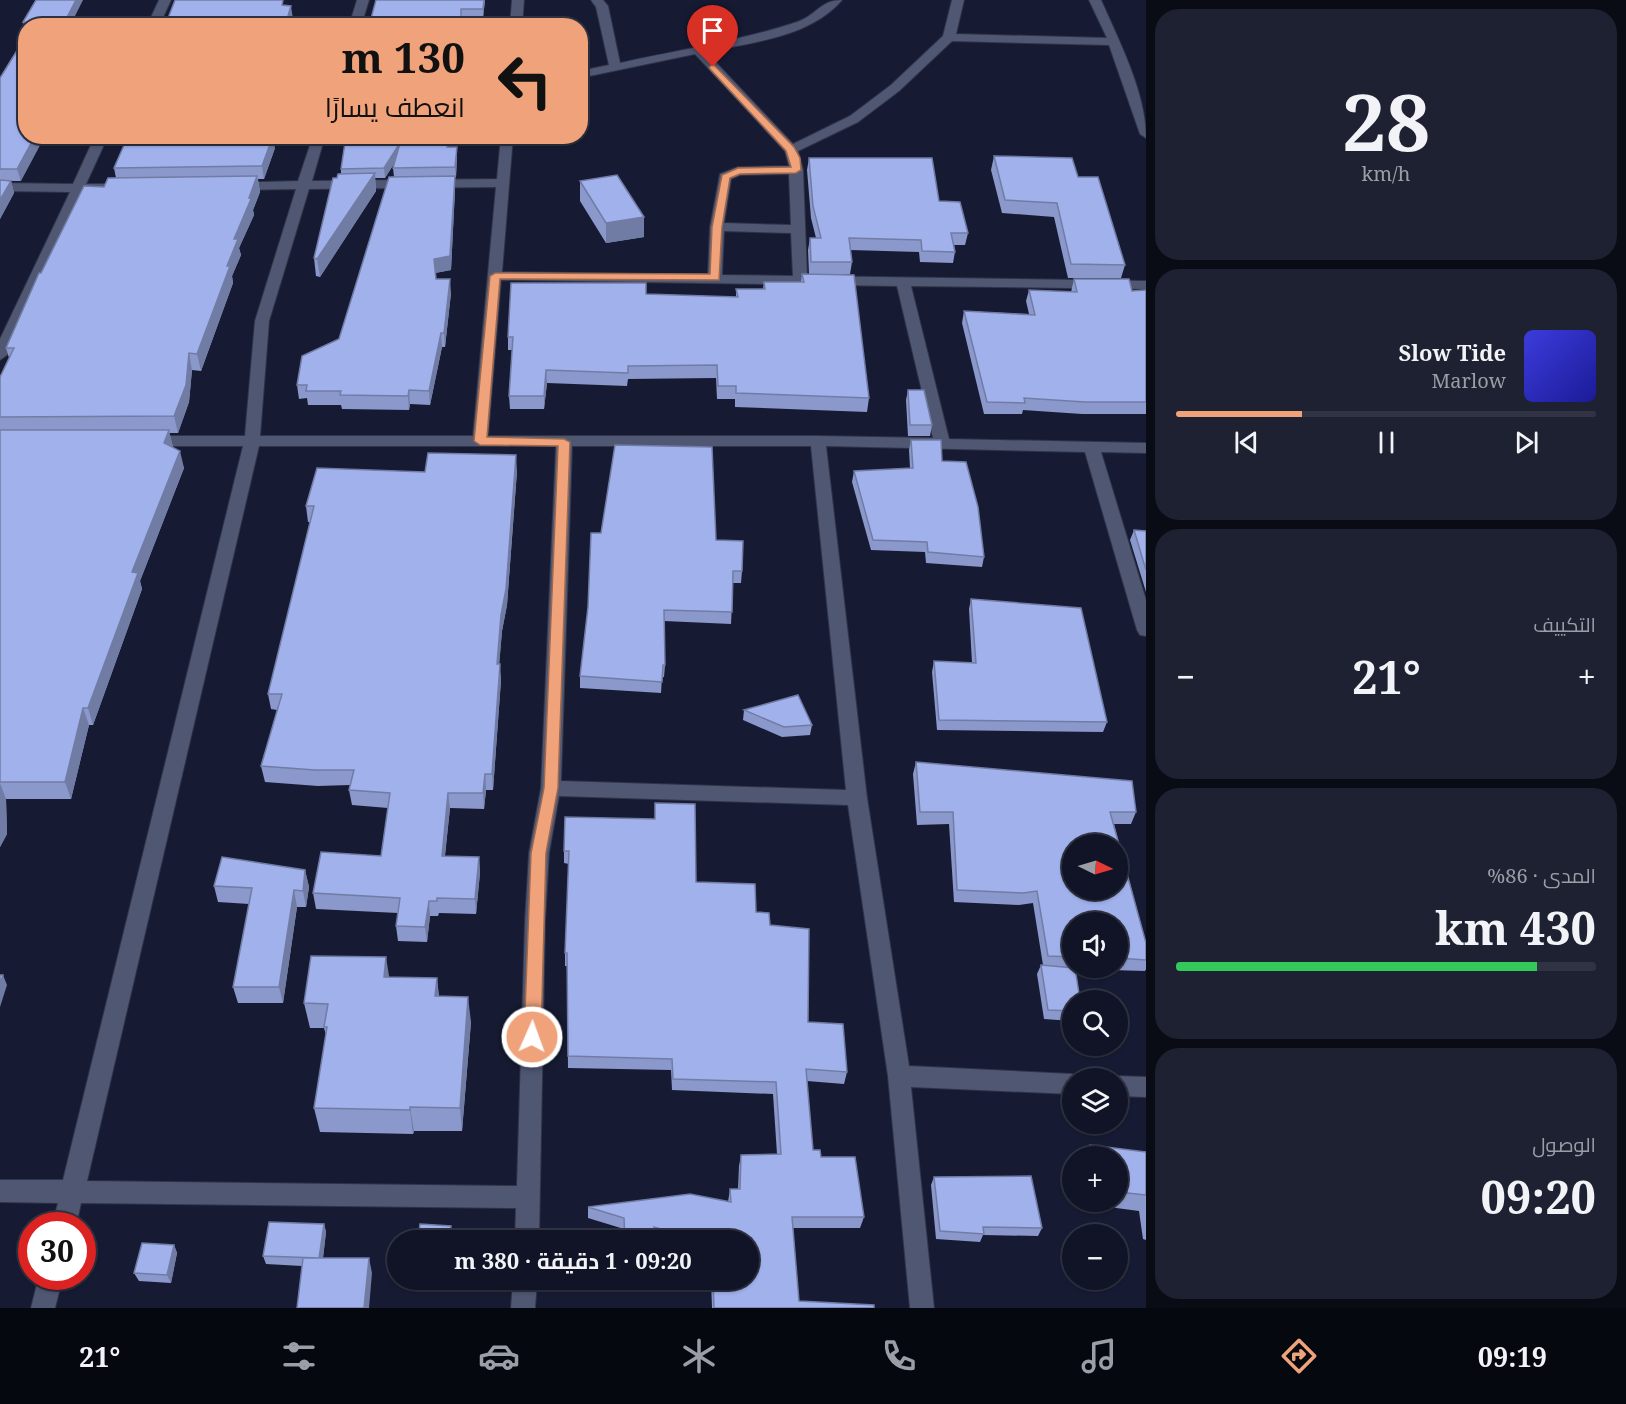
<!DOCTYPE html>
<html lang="ar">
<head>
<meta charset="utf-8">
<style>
  body { margin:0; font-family:"Noto Serif",Cairo,serif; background:#1e2132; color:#f1f3f6; direction:rtl; height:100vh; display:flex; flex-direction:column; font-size:22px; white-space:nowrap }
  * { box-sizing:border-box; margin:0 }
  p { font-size:20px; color:#9c9ea7 }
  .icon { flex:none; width:33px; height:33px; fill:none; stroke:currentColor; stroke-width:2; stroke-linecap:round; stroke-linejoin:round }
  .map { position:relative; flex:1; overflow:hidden; direction:ltr }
  .sheet { display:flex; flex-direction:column; gap:9px; padding:9px; background:#090b15; width:480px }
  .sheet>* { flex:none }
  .hud { position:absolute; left:18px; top:18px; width:570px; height:126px; border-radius:24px; box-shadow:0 2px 4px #0004,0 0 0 2px #303343; direction:rtl; background:#f0a27a; color:#111; overflow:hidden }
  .needle { width:39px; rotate:95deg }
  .controls { position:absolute; left:1062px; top:834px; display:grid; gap:12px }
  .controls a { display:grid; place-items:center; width:66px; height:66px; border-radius:50%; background:#101426; box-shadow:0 2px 4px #0004,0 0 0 2px #303343; font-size:30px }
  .speed { position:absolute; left:18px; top:1212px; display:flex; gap:12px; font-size:30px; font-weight:700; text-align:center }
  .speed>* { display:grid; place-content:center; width:78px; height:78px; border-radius:50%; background:#101426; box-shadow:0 2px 4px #0004,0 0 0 2px #303343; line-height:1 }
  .speed .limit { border:9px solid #d22; background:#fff; color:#111 }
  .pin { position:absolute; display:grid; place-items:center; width:51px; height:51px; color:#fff; margin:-62px -26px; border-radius:50% 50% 50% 0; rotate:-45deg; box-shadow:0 0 6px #0007 }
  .pin .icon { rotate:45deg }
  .me { position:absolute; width:66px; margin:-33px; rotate:2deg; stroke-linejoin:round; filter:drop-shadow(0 0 4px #0008) }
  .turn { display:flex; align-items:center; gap:21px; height:126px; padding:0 24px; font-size:27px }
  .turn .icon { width:78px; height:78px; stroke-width:2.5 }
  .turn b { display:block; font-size:42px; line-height:51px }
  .big { font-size:45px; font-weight:700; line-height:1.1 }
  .sheet .widget { flex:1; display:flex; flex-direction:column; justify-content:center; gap:9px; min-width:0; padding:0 21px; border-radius:24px; background:#1e2132 }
  .sheet .dial { align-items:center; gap:0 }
  .dial b { font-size:78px; line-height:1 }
  .song { display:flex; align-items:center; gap:18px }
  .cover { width:72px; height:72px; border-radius:9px; background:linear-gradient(135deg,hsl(240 70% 55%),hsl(240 70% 35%)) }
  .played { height:6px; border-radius:3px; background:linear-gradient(90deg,#f0a27a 30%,#303343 30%) }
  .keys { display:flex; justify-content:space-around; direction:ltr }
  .heat { display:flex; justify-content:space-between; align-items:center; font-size:33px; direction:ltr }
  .charge { height:9px; border-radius:4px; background:linear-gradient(90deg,#34c759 86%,#303343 0) }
  .trip { position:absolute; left:387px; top:1230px; width:372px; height:60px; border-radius:30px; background:#101426; box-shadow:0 2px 4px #0004,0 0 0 2px #303343; font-weight:700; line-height:60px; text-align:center; direction:rtl }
  .menu { display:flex; height:96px; justify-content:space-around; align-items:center; background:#06080f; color:#9c9ea7 }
  .menu .icon { width:42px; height:42px }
  .menu .current { color:#f0a27a }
  .menu b { font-size:27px; color:#f1f3f6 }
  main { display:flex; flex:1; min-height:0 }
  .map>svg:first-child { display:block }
</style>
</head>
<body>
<main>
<section class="sheet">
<div class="widget dial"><b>28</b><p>km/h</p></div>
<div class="widget">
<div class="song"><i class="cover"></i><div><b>Slow Tide</b><p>Marlow</p></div></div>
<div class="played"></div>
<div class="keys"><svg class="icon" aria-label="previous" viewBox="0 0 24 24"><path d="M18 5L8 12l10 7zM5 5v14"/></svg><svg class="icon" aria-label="pause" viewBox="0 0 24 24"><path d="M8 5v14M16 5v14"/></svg><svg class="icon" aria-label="next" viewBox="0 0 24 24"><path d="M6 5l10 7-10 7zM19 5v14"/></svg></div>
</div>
<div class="widget"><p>التكييف</p>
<div class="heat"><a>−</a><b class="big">21°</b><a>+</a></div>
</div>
<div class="widget"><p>المدى · 86%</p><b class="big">430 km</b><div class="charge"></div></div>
<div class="widget"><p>الوصول</p><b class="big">09:20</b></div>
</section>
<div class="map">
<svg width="1146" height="1308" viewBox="0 0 1146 1308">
  <rect width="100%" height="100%" fill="#161b33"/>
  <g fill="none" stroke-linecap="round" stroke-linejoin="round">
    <!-- street casing -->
    <g stroke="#313347" stroke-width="2">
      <path id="street" d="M159 0H171L159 26H147Z
        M357 0H369L361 26H349Z
        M512 0H524L522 26H510Z
        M591 0H603L608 6 620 63C679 50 740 41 797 22 816 16 820 0 842 0 809 38 752 42 706 52L793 144 850 116 891 85 943 36 952 0H964L956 34 1107 38 1089 0H1101C1119 41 1146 93 1146 138L1140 134 1109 45 952 41 899 91 858 122 798 151 803 170 807 276 1146 281V289L911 286 949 439 1146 443V453L1101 452 1146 600V636L1140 635 1137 630 1085 452 826 446 867 798 909 1066 1072 1074 1081 1078H1072V1094L911 1087 934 1308H910L888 1076 848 805 559 796 549 853 545 922 539 1240H515L516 1208 81 1203 76 1226H52L58 1203 0 1202V1180H63L243 446H146L138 441 146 436H245L255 321 296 189 236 190 229 186 231 183 298 181 313 136H325L312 181 497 179 501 136H513L502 272 708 275 710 227 720 174 738 167 789 166 785 151 695 54 580 78V71L609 65 596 7ZM789 174 791 225 724 223 731 179 740 175ZM496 187 473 436H260L269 321 309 189ZM724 231 791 233 793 276 722 275ZM501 280 897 286 933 438 818 436H488ZM259 446H556L541 788 529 853 525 922 517 1186 87 1181ZM572 446H811L846 790 561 781Z
        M95 136H108L86 184H106L113 188 106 192H83L7 355 0 360V339L70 192 0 191V183L73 184Z
        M1118 1076 1146 1077V1097L1118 1096V1078H1111Z
        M39 1276H63L55 1308H31Z
        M513 1280H537L535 1308H511Z"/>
    </g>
    <!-- street -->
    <use href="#street" fill="#4f5773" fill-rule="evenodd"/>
  </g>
  <!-- wall -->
  <path fill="#8a98cb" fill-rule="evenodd" d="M36 0 70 26H26L25 32 23 22Z
    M376 0H485L483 18H461V26H369Z
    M0 78 21 181H11L14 193 0 219Z
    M346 136H449L448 147H457V157L456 177H455V190L451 270 435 273 436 279 451 293 445 347H442L430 405 410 404 409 410 342 409 341 405H308L307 398 299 399 297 385 339 339 394 177 393 168 395 162 385 178H375L376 191 320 277 316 276 314 258 341 174V169Z
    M275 148 264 179H258L260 192 253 210 254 215 239 248 241 255 232 276 233 283 201 371 192 370 189 402 178 433H169L173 447 184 468 140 581 142 589 93 725H89L71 799H6L7 834 0 847V377L9 358 6 348 41 273 104 187 116 178 114 168Z
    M994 156 1078 177 1125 265 1121 278H1068L1054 217 1002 213 991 170Z
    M809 158 939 201 968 233 965 245H954L955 252 953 263 920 262 919 252 850 250 852 262 850 274H809L808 250 810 238H816L811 218 807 170Z
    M580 181 644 237 606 243 580 201Z
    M802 274 869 398 867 412 735 407V399H717L716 378 628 379 627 386 547 383 544 409H510L509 396 512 350H508V337L646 294 736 297V289H763L764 282H801Z
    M1074 279 1132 291 1146 290V414H1082L1023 410 1022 414H984L962 323 964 311 1029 314 1026 301 1029 290 1071 292Z
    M908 390 932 425 930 436H908L906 400Z
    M911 440 942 461 984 557 982 567 926 563 925 552 871 550 852 482 854 471 910 468 909 450Z
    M517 471 507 605 502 631 499 664 501 680 493 790H486L484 809 450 808 445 856 479 857 480 873 476 914 439 913 438 916H430L427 942 398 941 396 926 398 913 316 909 313 893 381 856 388 808 352 805 349 790 350 785 318 786 265 782 261 766 277 710 271 709 268 694 310 522H308L306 506 425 472Z
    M1134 530 1146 531V592L1130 540Z
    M601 533 716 540 742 571 741 583H733L731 624 664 621 665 665 664 677H662L661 693 580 688V676Z
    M971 599 1107 722 1103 732 937 730 932 672 934 661 972 663 969 609Z
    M744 710 812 725 810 735 782 737 743 720Z
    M916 762 1136 812 1131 824H1114L1146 943V969L1145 971 1075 969 1072 1000V1021L1044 1019 1037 974 1041 965H1043L1033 903 1019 905 954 902 949 824 917 825 913 774ZM1072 922H1118V968H1072Z
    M655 803 696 882 756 912 770 925 808 1022 847 1072 844 1084 807 1081 813 1150 821 1157 864 1217 860 1228H793L799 1301 874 1308H712L711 1280H748V1240H663L655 1238V1240H624V1229L588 1218V1207L728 1202 730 1189H738L739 1166 741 1155 777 1154 773 1094 672 1090 671 1070 568 1068 567 966H565V953L569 864 564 863V851L655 819Z
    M305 870 309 887 306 907H297L283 1003H238L233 987 249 904 218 902 214 886Z
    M389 977 437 978 439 996 471 1022 462 1131H414L413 1134 320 1132 314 1108 326 1035 324 1028H310L304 1003Z
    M1090 1145 1146 1152V1240L1143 1239 1139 1211 1086 1204V1202H1118V1156H1084Z
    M934 1177 1042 1228 1038 1236 983 1235 980 1242 936 1239 931 1185Z
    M324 1224 326 1232 323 1258 372 1273 302 1266 266 1264 263 1256Z
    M174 1245 177 1253 171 1283 139 1281 134 1273Z"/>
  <!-- shaded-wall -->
  <path fill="#717ca5" d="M76 0H83L70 26H65L64 23Z
    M484 0H485L483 18V9Z
    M291 6 293 19 291 26H285Z
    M35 136H45L21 181 17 169Z
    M273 136 275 148 264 179 262 166Z
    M400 143 401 153 385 178 384 168Z
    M457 147V157L456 177 455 167Z
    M375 173 376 191 320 277 317 259Z
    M257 176 260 192 253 210 254 215 239 248 241 255 232 276 233 283 201 371 197 354 227 266 234 239Z
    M455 176V190L451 270 435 273 434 259Z
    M11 181 14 193 0 219V200Z
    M644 217V237L606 243V223Z
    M450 279 451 293 445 347 444 333Z
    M441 333 442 347 430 405 429 391Z
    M189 353 192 370 189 402 178 433 174 416Z
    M546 370 547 383 544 409V396Z
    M409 390 410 404 409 410 408 396Z
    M169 430 173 447 164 443Z
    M180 451 184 468 140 581 142 589 93 725 88 708 132 572Z
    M516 455 517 471 507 605 502 631 498 680 497 664 501 615Z
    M500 664 501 680 493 790 492 774Z
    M83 708 89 725 71 799 65 782Z
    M485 774 486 790 484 809 483 793Z
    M0 783 6 799 7 834 0 847Z
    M448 793 450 808 443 872 442 856Z
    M479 857 480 873 476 914 475 899Z
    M305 870 309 887 306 907 303 891Z
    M294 890 297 907 283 1003 279 987Z
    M429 901 430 916 427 942 425 927Z
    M386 957 390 982 384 977Z
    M3 975 7 985 0 1007V984Z
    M437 978 439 1003 435 996Z
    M468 997 471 1022 462 1131 460 1108Z
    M410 1107 414 1131 413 1134 410 1110Z
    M324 1224 326 1232 322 1266 319 1258Z
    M451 1226 452 1235 451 1240H449Z
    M174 1245 177 1253 171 1283 167 1275Z
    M369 1258 372 1273 369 1308H364Z"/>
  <!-- building -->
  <path fill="#a1b1ec" stroke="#717ca5" stroke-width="1.5" fill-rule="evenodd" d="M36 0H76L64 23 23 22Z
    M175 0H283L282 5 291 6 285 26H165Z
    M376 0H484L483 9H461V24L418 25V26H369Z
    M26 36V136H35L17 169H0V78Z
    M128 136H273L262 166 114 168Z
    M346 136H448L447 147H457L455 167 393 168 400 143 384 168 341 169Z
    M994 156 1072 158 1078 177H1098L1125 265 1071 264 1057 203 1005 200Z
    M809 158H932L939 201 960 202 968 233H951L955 252 922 251 921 240 849 238 852 262H811L810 238H821L813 206Z
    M375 173 317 259 314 258 333 178H337L338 174Z
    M617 175 644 217 606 223 580 181Z
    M257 176 249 198 251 199 234 239H238L227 266H230L197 354 189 353 186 385 174 416 0 417V377L14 348H6L39 273H41L84 186 104 187 108 178Z
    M455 176 450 256 434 259 436 279H450L444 333H441L429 391 409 390 408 396 340 395 341 391H306L307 385H297L302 356 339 339 389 177Z
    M0 180 11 181 0 200Z
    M802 274 854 275 869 398 736 393V386H718L717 365 628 366V373L546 370 544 396H509L513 337H508L511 283H646V294L738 297 736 289H765L764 282H804Z
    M1074 279H1129L1132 291 1146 290V402H1085L1024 398 1025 403 987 402 964 311 1035 315 1029 290 1077 292Z
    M908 390H924L932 425H910Z
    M0 430H169L164 443 180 451 132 572 138 573 88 708H83L65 782H0Z
    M911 440H941L942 461 966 462 978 507 984 557 928 552 927 542 873 540 854 471 913 468Z
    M615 445 712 447 716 540 743 541 742 571H733L732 612 664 610 665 665H663L662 682 580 676 588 607 591 533H601Z
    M428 453 516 455 506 589 501 615 497 664H500L492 774H485L483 793H448L442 856 479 857 475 899 437 898V901H429L425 927 396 926 400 898 313 893 321 852 381 856 390 793 349 790 354 770H315L261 766 282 694H268L314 506H306L317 468 425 472Z
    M1134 530 1146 531V570Z
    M971 599 1081 608 1107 722 939 720 934 661 976 663Z
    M798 695 812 725 784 727 744 710Z
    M916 762 1132 781 1136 812H1110L1146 943V960L1118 958V922H1072V957L1048 956 1037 891 1023 893 957 890 953 812H920ZM1072 844H1118V890H1072Z
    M655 803 695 804 696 882 755 884 756 912 769 913 770 925 809 929 808 1022 843 1024 847 1072 806 1069 813 1150H820L821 1157H855L864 1217H792L799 1301 874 1305V1308H714L713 1280H748V1240H700L654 1227 655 1240H625L624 1218 588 1207 690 1194 731 1202 730 1189H740L741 1155 781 1154 776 1082 673 1079 672 1059 568 1056 567 953H565L569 851H564L565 817 655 819Z
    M222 857 305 870 303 891 294 890 279 987H233L252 888 214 886Z
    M311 956 386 957 384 977 437 978 435 996 468 997 460 1108 410 1107V1110L314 1108 327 1027H324L328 1004 304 1003Z
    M1041 965 1075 968 1080 1000H1072V1011L1048 1010Z
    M0 975H3L0 984Z
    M1090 1145 1146 1152V1195L1118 1192V1156H1091Z
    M1031 1176 1042 1228 983 1227 984 1234 940 1231 934 1177Z
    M269 1222 324 1224 319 1258 263 1256Z
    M420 1224 451 1226 449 1240H418Z
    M142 1243 174 1245 167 1275 134 1273Z
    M303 1258H369L364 1308H297Z"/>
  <!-- route -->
  <path fill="#f0a27a" stroke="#9c694f" stroke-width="1.5" d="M713 64 794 147 800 158 801 170 796 173 740 174 730 178 722 227 719 280 500 279 487 437 564 439 570 442 558 788 546 853 541 1037 538 1042 532 1044 527 1042 524 1037 531 853 544 788 558 446 480 445 474 441 490 276 495 273 710 274 712 227 722 175 738 168 791 167 786 151 710 69 709 67Z"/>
</svg>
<div class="controls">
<a><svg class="needle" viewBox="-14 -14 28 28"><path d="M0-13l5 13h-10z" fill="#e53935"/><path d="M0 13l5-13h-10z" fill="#9c9ea7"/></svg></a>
<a><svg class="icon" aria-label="sound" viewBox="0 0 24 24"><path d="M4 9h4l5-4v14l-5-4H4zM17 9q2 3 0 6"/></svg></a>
<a><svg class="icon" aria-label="search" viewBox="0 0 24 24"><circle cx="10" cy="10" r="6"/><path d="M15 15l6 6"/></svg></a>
<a><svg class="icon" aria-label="layers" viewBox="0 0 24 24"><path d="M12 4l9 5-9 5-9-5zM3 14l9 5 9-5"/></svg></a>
<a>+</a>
<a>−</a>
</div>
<div class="speed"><div class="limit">30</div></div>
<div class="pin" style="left:713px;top:67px;background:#d93025"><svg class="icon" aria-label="arrive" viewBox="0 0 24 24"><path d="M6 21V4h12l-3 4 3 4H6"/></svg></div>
<svg class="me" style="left:532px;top:1037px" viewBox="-20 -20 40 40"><circle r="17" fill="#f0a27a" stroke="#fff" stroke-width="3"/><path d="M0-11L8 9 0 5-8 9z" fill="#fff"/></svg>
<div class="trip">09:20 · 1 دقيقة · 380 m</div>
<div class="hud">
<div class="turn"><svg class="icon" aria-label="left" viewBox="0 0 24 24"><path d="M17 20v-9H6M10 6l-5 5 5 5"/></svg><div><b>130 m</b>انعطف يسارًا</div></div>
</div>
</div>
</main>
<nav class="menu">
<b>09:19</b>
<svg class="icon current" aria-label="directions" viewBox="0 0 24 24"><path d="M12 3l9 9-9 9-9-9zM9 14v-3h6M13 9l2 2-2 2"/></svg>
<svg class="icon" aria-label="music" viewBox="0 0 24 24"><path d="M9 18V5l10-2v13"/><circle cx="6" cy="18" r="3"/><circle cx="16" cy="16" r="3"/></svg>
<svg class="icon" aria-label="phone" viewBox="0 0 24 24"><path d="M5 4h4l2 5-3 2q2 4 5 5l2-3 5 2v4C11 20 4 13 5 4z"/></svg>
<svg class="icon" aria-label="climate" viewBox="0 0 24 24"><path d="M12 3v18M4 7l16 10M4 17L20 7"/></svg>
<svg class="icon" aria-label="car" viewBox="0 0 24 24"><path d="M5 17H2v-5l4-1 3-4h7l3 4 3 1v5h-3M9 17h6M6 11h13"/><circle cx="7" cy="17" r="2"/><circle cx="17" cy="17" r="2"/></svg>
<svg class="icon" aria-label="filters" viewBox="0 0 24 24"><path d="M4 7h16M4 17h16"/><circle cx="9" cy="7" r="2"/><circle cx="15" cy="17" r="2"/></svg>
<b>21°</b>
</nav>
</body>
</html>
